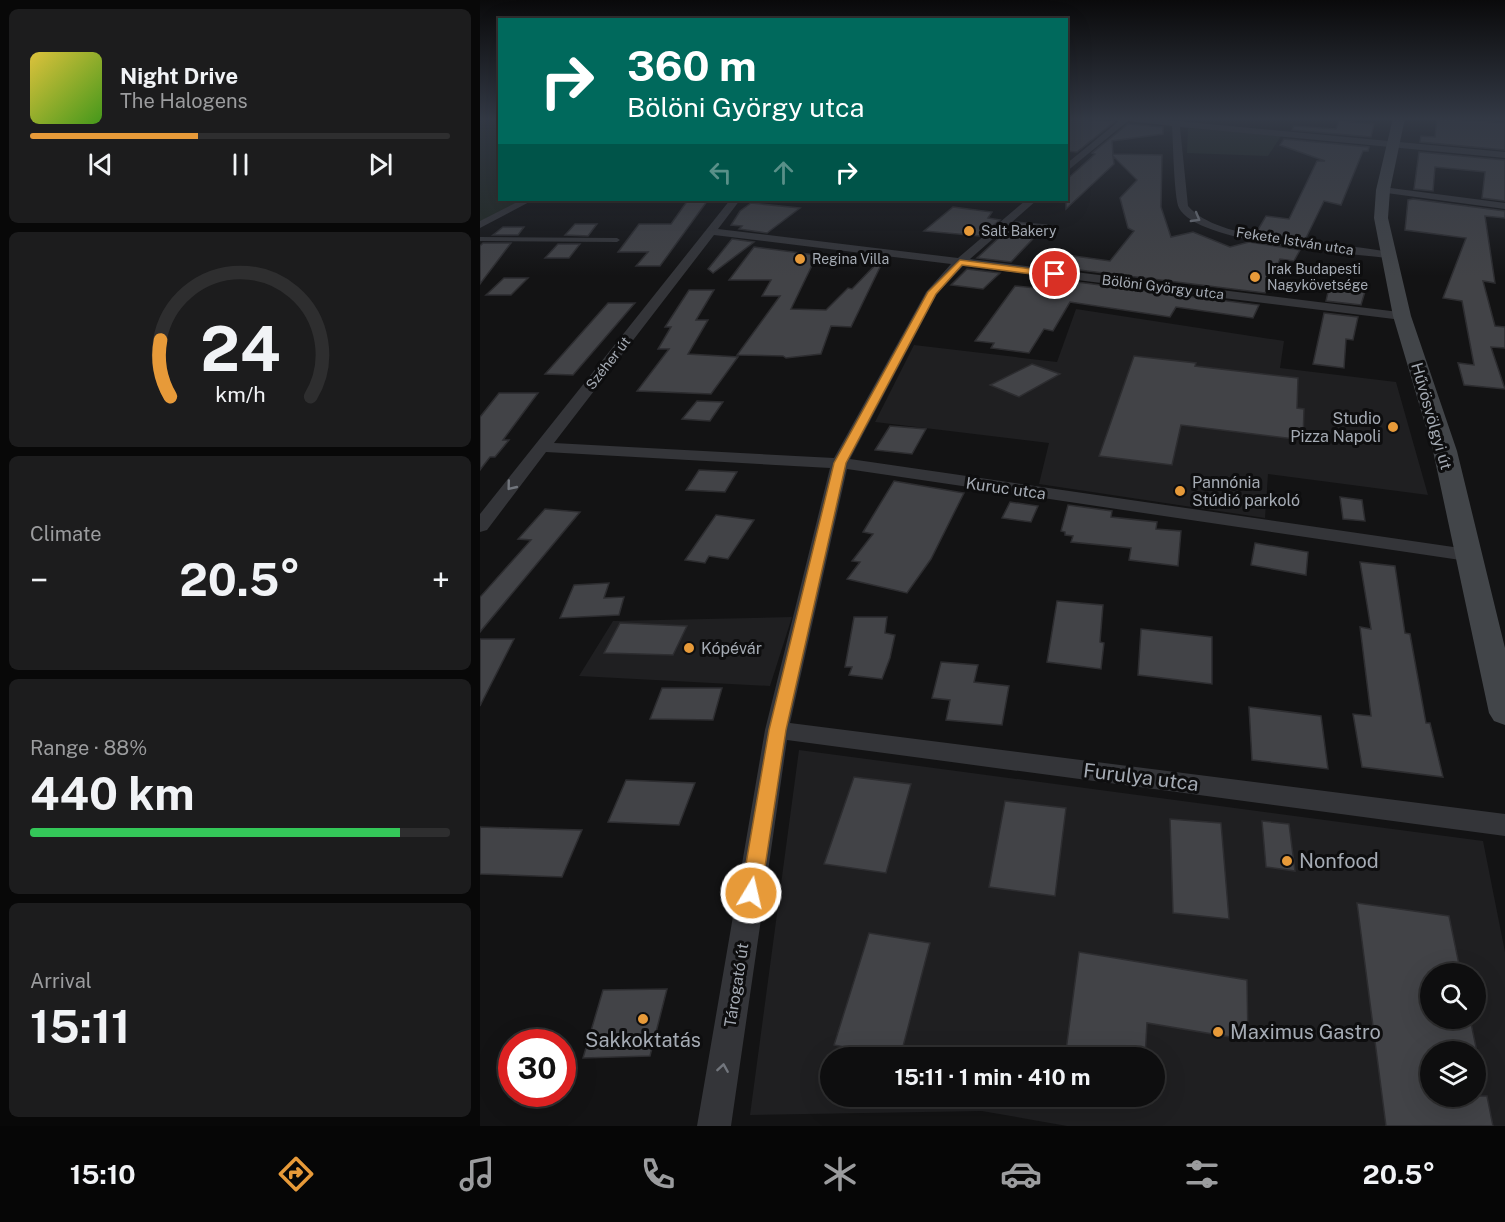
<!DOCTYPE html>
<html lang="en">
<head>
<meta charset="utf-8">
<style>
  body { margin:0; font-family:"Public Sans",sans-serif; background:#1c1c1d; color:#f1f3f6; height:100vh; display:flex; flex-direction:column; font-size:22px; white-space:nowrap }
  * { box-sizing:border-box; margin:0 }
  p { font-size:20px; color:#9b9c9e }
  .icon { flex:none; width:33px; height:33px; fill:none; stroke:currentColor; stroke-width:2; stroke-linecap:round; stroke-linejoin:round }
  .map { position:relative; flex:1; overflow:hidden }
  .drawer { display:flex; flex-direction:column; gap:9px; padding:9px; background:#080808; width:480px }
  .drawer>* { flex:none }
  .top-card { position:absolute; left:18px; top:18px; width:570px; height:183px; border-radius:0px; box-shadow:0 6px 24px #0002,0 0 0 2px #2e2e2f; background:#00695c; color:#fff; overflow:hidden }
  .fabs { position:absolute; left:940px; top:963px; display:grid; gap:12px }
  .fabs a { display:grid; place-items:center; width:66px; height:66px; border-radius:50%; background:#0e0e0f; box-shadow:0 6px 24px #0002,0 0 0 2px #2e2e2f; font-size:30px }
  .speed { position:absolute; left:18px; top:1029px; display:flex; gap:12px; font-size:30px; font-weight:700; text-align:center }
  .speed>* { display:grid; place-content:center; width:78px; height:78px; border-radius:50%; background:#0e0e0f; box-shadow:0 6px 24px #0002,0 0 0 2px #2e2e2f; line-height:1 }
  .speed .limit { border:9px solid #d22; background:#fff; color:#111 }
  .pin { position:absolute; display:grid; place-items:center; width:51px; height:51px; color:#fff; margin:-26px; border:3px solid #fff; border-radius:50%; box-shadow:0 2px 6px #0007 }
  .me { position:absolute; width:66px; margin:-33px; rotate:9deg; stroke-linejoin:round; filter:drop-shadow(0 0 4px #0008) }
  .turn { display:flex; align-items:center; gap:21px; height:126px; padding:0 30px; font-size:27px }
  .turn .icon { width:78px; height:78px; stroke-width:2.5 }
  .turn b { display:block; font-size:42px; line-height:51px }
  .lanes { display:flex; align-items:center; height:57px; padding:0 30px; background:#0003; justify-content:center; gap:30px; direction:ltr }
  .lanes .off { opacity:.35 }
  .big { font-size:45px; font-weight:700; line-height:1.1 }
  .drawer .card { flex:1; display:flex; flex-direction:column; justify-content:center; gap:9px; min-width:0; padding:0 21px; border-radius:9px; background:#1c1c1d }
  .drawer .dial { align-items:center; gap:0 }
  .dial svg { height:156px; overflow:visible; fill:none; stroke:#2e2e2f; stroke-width:7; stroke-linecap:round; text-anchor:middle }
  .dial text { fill:#f1f3f6; stroke:none }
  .song { display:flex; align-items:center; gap:18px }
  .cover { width:72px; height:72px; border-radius:9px; background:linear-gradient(135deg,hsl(50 70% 55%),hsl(100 70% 35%)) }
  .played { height:6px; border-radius:3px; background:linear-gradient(90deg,#e79a39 40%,#2e2e2f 40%) }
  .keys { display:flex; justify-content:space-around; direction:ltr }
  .heat { display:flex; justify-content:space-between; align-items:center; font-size:33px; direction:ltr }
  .charge { height:9px; border-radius:4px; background:linear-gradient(90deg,#34c759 88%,#2e2e2f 0) }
  .trip { position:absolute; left:340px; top:1047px; width:345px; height:60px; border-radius:30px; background:#0e0e0f; box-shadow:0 6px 24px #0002,0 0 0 2px #2e2e2f; font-weight:700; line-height:60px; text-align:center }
  .tab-bar { display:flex; height:96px; justify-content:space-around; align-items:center; background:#060606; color:#9b9c9e }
  .tab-bar .icon { width:42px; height:42px }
  .tab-bar .current { color:#e79a39 }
  .tab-bar b { font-size:27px; color:#f1f3f6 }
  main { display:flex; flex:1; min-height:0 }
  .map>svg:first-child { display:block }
</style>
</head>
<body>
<main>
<section class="drawer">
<div class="card">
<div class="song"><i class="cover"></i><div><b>Night Drive</b><p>The Halogens</p></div></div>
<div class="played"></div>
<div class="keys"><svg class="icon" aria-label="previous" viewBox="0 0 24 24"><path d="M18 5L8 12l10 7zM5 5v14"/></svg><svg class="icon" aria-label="pause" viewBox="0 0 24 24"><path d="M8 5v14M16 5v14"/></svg><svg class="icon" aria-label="next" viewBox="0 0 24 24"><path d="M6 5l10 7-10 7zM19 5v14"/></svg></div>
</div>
<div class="card dial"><svg viewBox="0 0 100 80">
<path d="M14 69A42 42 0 1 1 86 69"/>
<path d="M14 69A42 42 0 0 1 9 40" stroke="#e79a39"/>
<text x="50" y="56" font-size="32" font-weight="700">24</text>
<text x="50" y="72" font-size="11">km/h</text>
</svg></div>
<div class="card"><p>Climate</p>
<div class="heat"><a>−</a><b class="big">20.5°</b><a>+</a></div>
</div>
<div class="card"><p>Range · 88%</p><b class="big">440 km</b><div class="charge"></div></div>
<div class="card"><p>Arrival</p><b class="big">15:11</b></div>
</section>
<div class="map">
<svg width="1025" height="1126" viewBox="0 0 1025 1126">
  <rect width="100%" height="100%" fill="#131314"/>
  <!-- built -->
  <path fill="#1f1f21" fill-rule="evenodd" d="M596 309 804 341 800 368 916 382 948 495 788 474 785 518 559 484 569 443 395 422 434 345 577 362Z
    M312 617 290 686 99 676 133 621Z
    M319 750 1003 841 1025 952V1126H587L502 1111 270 1115ZM951 974H996V1018H951ZM951 1052H996V1096H951ZM351 1058H675V1096H351Z"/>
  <!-- green -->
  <path fill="#1f2720" d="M0 118H19L20 200H48L0 225Z
    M708 128 801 136 788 156 707 153Z"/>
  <!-- building -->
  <path fill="#424347" stroke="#2d2d30" stroke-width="1.5" d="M586 118H592L634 122 597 152 586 151Z
    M957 118 1025 123V150L940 142 941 136 955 137Z
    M859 121 894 124 891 137 812 130 814 126 856 129Z
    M648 124 683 127V134L632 141 633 154 682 155 681 207 691 237 713 232 750 247 769 242 820 250 814 261 800 259 785 293 575 267 587 255 630 261 654 231 648 228 640 198 657 180 633 156 634 164 586 209V180L615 154 612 153Z
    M804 139 889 147 888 151H883L861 205 844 201 825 240 776 233 786 216 809 219 837 161H845L800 145Z
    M939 152 1025 160V201L1002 198 1005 172 955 167 953 191 934 189Z
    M933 199 1025 211V218L1005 216 1015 283 1003 281 1015 326 1025 327V348L1011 347 1025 389 984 385 978 363 994 365 982 301 963 298 986 238 925 230 928 200Z
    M208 200H228L180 266H156L168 252H138L159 224H191Z
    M271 203 320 208 287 233 259 229 262 226 251 225 260 211Z
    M473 207 512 212 508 218 520 220 500 236 444 231Z
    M536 222 566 225 531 262 497 258Z
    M95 224H117L108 236 85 235Z
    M23 227H44L38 235H13Z
    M252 239 274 242 233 273 228 269Z
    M3 243H31L0 284V246Z
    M78 244H100L89 258H65Z
    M274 247 337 255 311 309 346 310 368 288 372 289 399 261 402 263 371 327 351 326 341 354 306 358 303 356 257 355 300 296H282L291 280H249Z
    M487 269 520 273 503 289 471 285Z
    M24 278H48L31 295H6Z
    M565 278 779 305 773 318 696 307 690 317 590 302 573 331 564 329 549 353 511 348 514 343 495 341 535 286 556 288Z
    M850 283 886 288 881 305 846 301Z
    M209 290H234L216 320H228L208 354 258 357 231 394 157 391 189 349H178L191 327H185Z
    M128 303H155L93 375 65 374Z
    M844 313 878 317 873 340 866 339 864 368 833 364Z
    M654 356 716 363 715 366 818 378 817 408 824 409 823 440 701 425 692 465 619 456Z
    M552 364 580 374 539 397 510 385Z
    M19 393H58L23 440H29L15 457H10L0 470V417Z
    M217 401 243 402 230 421 202 419Z
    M410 426 446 429 432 454 395 450Z
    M219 470 257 472 245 492 206 490Z
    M414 481 484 493 451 559 427 593 367 579 380 562 372 561 393 534 383 532Z
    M860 497 882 500 885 521 863 519Z
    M530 502 558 506 551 522 522 518Z
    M588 505 632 511 631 517 677 522 676 529 701 531 698 566 649 560 651 548 591 542 593 536 585 535V532L581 531Z
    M65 509 100 512 0 632V597L51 540 38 539Z
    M236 515 274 520 248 559 229 556 225 563 205 560Z
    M775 543 828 552 826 575 771 565Z
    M880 562 915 566 925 633 930 634 946 723H950L963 777 882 767 873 714 891 716 880 627 891 629Z
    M129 583 124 598 144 597 139 615 80 618 94 585Z
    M577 601 623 605 620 642 624 643 621 669 567 662Z
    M374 617H407L405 633 415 635 410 658 402 679 369 675 372 667H365Z
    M140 623 207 626 193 655 124 653Z
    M661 629 732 637V684L658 675Z
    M0 639H34L0 706Z
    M461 662 498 665 494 682 529 686 522 725 466 720 470 700 452 698Z
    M182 688H242L233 720 170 719Z
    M769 707 841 716 848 769 772 760Z
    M374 777 431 784 406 873 344 864Z
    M146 780 215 783 199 825 128 822Z
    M525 801 586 808 575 896 509 887Z
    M690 819 741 823 749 919 693 913Z
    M782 821 809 824 815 871 786 867Z
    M0 827 66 829 102 830 82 877 0 874Z
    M877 903 969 916 981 974H951V1018H990L997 1052H951V1096H1007L1013 1126H906Z
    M389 933 450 943 420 1058 354 1045Z
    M599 952 767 980 768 1040 667 1023 665 1058H585Z
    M187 989 170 1056 103 1058 123 990Z"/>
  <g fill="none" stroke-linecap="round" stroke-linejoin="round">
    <!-- service -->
    <path fill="#343539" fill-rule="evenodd" d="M0 237 137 238 140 240 137 242 0 241Z"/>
    <!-- minor -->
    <path fill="#343539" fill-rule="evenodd" d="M633 118H665L1025 152V158L700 127 708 206C742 246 861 240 912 253L914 255 908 258C867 253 718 244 699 208 694 198 693 140 692 126L648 121 586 172V164L639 121Z
      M903 187 1025 203V209L899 192V188Z
      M41 200H53L0 228V221Z
      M250 200H260L238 229 478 258 546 200H557L490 259 927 313 929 316 927 319 922 320 483 266 457 294 370 459 987 549 994 551 997 555 994 559 987 561 367 469 310 723 1025 814V836L307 740 251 1126H217L285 730 350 468 66 452 7 530 0 532V514ZM234 235 471 264 446 292 354 458 74 443Z"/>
    <!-- secondary -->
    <path fill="#424549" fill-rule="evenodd" d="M913 118H925L910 190 908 218 931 316 977 451 1025 648V725L1014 721 1009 713 953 451 913 316 894 218 896 190Z"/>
  </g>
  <!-- one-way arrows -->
  <defs><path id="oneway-chevron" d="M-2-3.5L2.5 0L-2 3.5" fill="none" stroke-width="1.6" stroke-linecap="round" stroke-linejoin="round" transform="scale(1.5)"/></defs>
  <g stroke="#72767d">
    <use href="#oneway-chevron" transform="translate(716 218) rotate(30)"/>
    <use href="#oneway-chevron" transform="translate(31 486) rotate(129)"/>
    <use href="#oneway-chevron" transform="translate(243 1068) rotate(-81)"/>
  </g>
  <!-- sky -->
  <linearGradient id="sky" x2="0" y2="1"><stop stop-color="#0a0a0b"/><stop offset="0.43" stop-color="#333945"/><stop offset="1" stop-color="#333945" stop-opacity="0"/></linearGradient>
  <rect width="1025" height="276" fill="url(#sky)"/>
  <!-- route -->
  <path fill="#e79a39" stroke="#966425" stroke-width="1.5" d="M480 260 575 272 580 274 575 277 482 265 456 294 366 463 306 730 281 893 278 899 271 901 264 899 261 893 289 730 354 463 448 292Z"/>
  <!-- markers -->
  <g fill="#e79a39" stroke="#0e0e0f" stroke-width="2">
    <circle cx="489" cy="231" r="6"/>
    <circle cx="320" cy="259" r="6"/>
    <circle cx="775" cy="277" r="6"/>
    <circle cx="913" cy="427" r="6"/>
    <circle cx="700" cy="491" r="6"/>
    <circle cx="209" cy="648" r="6"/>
    <circle cx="807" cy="861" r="6"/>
    <circle cx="163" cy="1019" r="6"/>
    <circle cx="738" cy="1032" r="6"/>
  </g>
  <g text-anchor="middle" stroke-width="6" stroke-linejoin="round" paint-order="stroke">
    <!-- far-poi labels -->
    <g font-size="14" fill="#a5abb4" stroke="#0e0e0f" text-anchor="start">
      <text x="501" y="236">Salt Bakery</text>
      <text x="332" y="264">Regina Villa</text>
      <text x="787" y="274">Irak Budapesti<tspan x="787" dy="16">Nagykövetsége</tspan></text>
    </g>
    <!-- far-street labels -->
    <g font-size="14" fill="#a5abb4" stroke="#0e0e0f">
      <text transform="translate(815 241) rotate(9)" y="5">Fekete István utca</text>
      <text transform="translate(683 287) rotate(7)" y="5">Bölöni György utca</text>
      <text transform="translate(128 363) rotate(-52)" y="5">Széher út</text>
    </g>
    <!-- street labels -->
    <g font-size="16" fill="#a5abb4" stroke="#0e0e0f">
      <text transform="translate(952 416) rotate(74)" y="6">Hűvösvölgyi út</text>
      <text transform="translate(526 488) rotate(8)" y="6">Kuruc utca</text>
      <text transform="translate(256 985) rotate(-81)" y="6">Tárogató út</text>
    </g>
    <!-- poi labels -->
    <g font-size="16" fill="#a5abb4" stroke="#0e0e0f" text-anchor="start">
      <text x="901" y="424" text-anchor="end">Studio<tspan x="901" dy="18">Pizza Napoli</tspan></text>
      <text x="712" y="488">Pannónia<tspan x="712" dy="18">Stúdió parkoló</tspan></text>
      <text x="221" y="654">Kópévár</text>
    </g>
    <!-- near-street labels -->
    <g font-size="20" fill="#a5abb4" stroke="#0e0e0f">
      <text transform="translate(661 777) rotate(7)" y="7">Furulya utca</text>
    </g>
    <!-- near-poi labels -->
    <g font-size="20" fill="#a5abb4" stroke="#0e0e0f" text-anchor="start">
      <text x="819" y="868">Nonfood</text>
      <text x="750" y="1039">Maximus Gastro</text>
      <text x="163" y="1047" text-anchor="middle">Sakkoktatás</text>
    </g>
  </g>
</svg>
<div class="fabs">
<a><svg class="icon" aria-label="search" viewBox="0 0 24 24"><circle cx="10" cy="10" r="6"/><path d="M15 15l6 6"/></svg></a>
<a><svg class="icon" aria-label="layers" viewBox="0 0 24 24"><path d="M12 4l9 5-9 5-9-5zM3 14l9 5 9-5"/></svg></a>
</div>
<div class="speed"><div class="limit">30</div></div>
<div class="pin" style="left:575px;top:274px;background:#d93025"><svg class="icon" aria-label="arrive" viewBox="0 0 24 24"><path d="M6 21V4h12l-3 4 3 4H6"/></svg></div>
<svg class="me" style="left:271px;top:893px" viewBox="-20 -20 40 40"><circle r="17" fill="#e79a39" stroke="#fff" stroke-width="3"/><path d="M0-11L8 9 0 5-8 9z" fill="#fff"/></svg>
<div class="trip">15:11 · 1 min · 410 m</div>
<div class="top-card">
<div class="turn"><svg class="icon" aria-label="right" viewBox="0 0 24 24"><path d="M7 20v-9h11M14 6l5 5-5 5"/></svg><div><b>360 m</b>Bölöni György utca</div></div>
<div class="lanes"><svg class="icon off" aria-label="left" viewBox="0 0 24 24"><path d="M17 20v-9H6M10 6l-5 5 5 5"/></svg><svg class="icon off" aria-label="ahead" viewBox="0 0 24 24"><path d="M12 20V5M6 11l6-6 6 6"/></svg><svg class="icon" aria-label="right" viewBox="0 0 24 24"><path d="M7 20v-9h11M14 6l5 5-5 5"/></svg></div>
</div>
</div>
</main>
<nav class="tab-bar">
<b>15:10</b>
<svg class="icon current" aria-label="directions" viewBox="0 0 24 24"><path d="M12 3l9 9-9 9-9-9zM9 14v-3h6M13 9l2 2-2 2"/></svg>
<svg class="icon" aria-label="music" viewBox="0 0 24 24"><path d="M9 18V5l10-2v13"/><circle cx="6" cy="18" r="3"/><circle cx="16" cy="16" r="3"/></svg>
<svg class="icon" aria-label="phone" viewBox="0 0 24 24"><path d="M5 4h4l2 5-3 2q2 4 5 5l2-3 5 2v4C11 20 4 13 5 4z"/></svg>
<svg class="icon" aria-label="climate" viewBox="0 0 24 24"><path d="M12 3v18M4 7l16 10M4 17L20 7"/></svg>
<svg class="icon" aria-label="car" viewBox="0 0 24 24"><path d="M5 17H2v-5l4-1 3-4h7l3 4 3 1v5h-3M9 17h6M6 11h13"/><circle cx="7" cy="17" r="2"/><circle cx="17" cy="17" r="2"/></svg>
<svg class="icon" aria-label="filters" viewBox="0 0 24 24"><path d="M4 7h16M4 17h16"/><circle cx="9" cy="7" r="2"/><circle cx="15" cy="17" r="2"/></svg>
<b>20.5°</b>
</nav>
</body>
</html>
